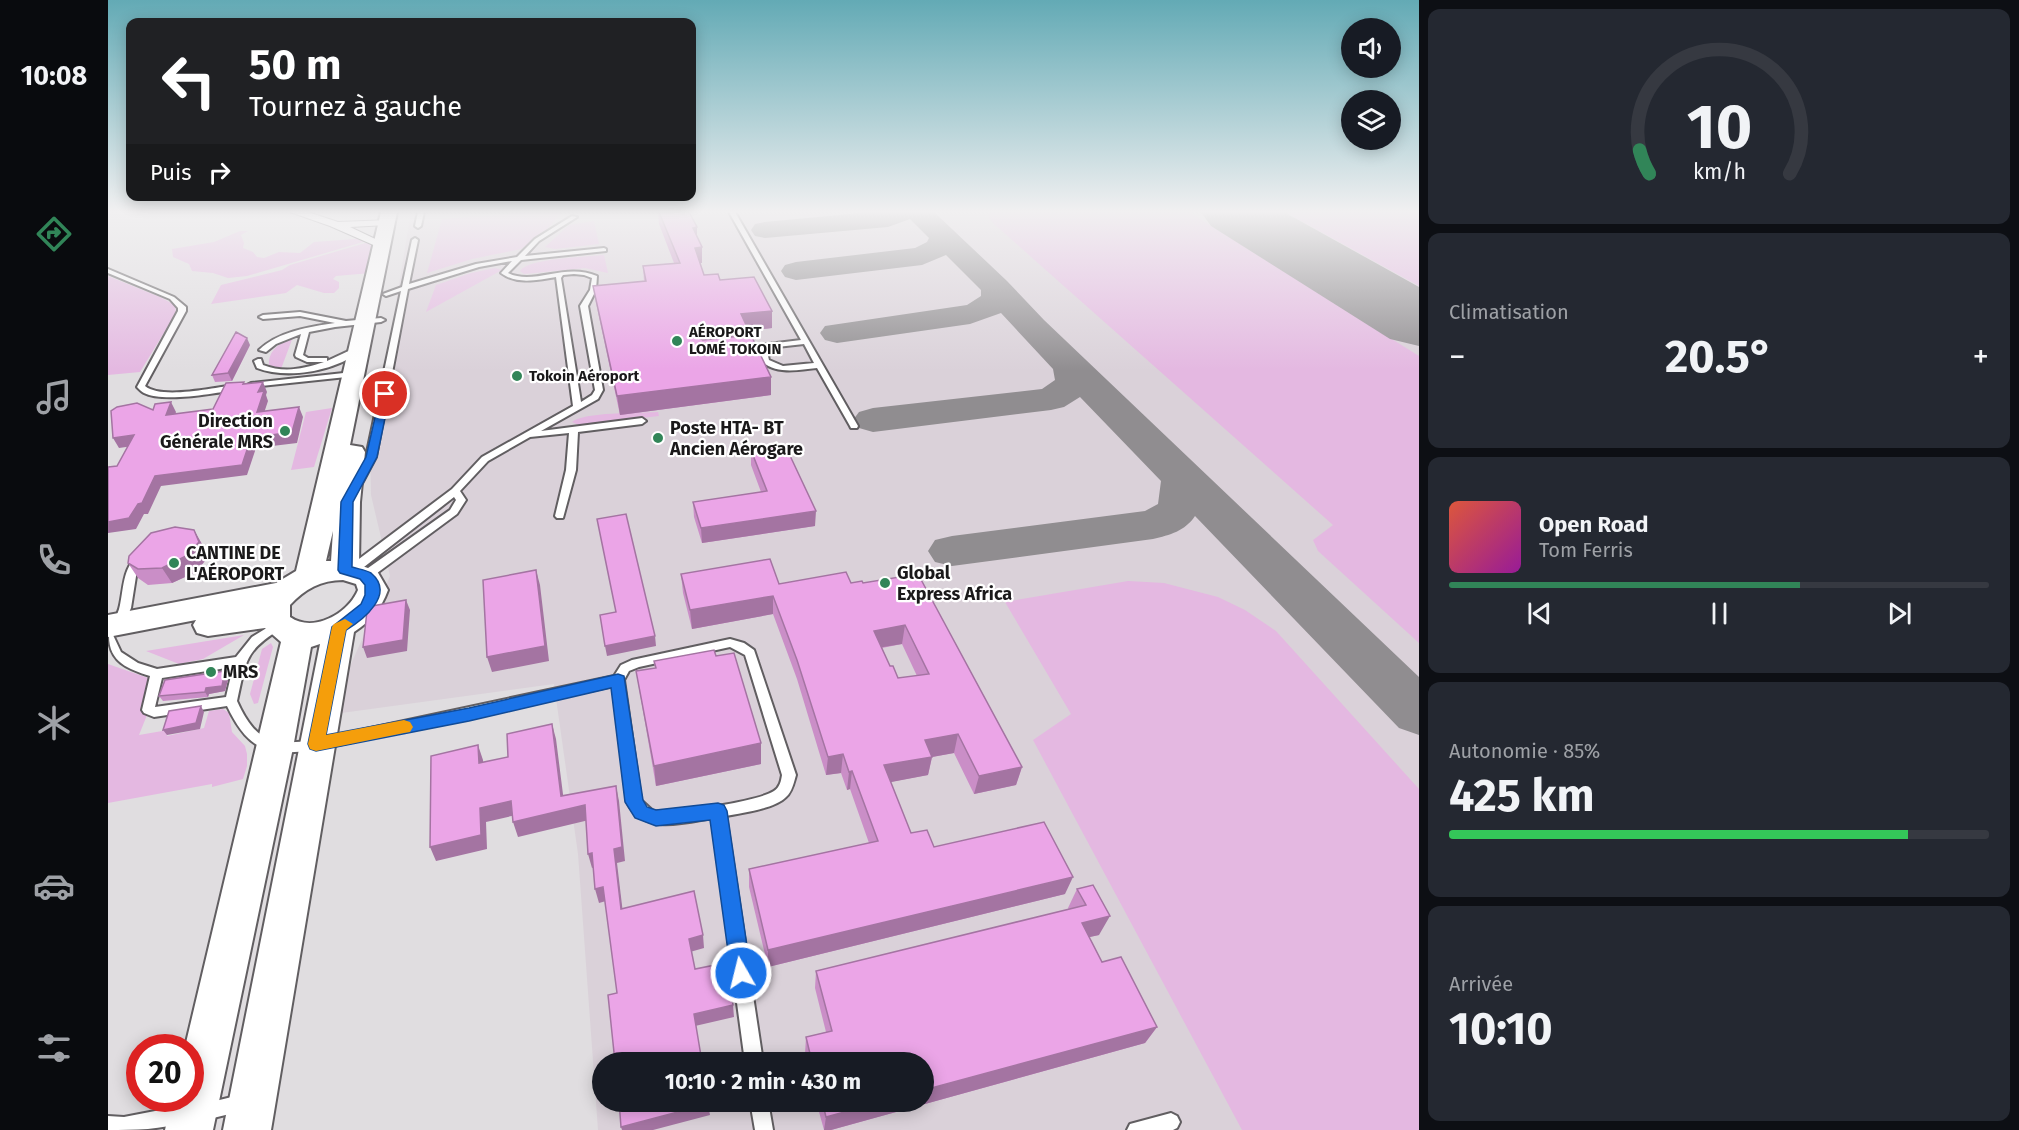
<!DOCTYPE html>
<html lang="fr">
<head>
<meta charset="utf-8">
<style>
  body { margin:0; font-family:"Fira Sans",sans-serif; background:#242831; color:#f1f3f6; height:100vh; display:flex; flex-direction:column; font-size:22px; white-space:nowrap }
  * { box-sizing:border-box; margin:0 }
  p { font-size:20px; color:#9ea1a6 }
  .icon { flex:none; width:33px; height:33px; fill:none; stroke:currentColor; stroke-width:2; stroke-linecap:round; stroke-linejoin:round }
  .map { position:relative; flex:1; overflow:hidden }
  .panel { display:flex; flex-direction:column; gap:9px; padding:9px; background:#0d0f14; width:600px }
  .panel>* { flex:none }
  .top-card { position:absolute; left:18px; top:18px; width:570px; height:183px; border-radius:12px; box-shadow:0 3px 15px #0003; background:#202124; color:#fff; overflow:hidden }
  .buttons { position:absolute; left:1233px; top:18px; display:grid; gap:12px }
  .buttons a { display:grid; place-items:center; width:60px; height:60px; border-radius:50%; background:#171b24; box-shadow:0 3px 15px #0003; font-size:30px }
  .speed { position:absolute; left:18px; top:1034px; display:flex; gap:12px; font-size:30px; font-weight:700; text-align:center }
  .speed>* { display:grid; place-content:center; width:78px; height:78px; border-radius:50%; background:#171b24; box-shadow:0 3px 15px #0003; line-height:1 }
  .speed .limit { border:9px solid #d22; background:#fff; color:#111 }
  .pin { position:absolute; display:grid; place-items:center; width:51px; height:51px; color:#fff; margin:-26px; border:3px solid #fff; border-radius:50%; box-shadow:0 2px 6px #0007 }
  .me { position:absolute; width:66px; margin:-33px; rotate:352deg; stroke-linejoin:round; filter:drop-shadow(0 0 4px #0008) }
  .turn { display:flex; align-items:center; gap:21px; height:126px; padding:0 24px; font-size:27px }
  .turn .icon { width:78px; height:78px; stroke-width:2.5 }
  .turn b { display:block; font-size:42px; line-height:51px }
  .then { display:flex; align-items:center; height:57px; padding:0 24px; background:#0003; gap:12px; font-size:22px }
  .big { font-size:45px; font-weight:700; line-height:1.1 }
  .panel .card { flex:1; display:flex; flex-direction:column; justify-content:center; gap:9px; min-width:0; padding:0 21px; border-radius:12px; background:#242831 }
  .panel .dial { align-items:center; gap:0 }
  .dial svg { height:156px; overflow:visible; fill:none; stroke:#363941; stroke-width:7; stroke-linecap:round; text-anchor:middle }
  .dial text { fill:#f1f3f6; stroke:none }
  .song { display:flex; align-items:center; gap:18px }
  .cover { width:72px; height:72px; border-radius:9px; background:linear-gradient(135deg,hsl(10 70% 55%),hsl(300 70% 35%)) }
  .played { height:6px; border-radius:3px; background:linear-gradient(90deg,#318558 65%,#363941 65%) }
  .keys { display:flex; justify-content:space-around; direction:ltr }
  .heat { display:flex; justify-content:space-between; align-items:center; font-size:33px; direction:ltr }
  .charge { height:9px; border-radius:4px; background:linear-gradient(90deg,#34c759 85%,#363941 0) }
  .trip { position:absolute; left:484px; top:1052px; width:342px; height:60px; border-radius:30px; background:#171b24; box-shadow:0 3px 15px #0003; font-weight:700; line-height:60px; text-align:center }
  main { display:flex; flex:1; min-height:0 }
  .menu { display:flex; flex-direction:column; width:108px; justify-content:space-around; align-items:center; background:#090b0e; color:#9ea1a6 }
  .menu .icon { width:42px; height:42px }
  .menu .on { color:#318558 }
  .menu b { font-size:27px; color:#f1f3f6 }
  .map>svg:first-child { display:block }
</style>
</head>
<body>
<main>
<nav class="menu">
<b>10:08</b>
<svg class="icon on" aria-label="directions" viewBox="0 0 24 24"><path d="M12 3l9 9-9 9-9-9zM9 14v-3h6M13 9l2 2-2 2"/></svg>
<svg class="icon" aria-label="music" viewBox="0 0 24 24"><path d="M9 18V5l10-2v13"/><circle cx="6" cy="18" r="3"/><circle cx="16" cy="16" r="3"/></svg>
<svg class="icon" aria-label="phone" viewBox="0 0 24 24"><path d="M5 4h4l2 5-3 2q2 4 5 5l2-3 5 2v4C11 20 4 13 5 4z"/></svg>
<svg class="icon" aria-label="climate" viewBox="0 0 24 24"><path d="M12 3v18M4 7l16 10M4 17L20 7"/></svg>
<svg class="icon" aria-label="car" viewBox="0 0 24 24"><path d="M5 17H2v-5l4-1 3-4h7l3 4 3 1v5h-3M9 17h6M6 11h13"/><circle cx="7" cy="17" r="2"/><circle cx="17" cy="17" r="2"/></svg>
<svg class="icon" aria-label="filters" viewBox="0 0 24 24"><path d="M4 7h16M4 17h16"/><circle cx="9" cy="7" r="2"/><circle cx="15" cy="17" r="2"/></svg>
</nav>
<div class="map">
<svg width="1311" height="1130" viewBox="0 0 1311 1130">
  <rect width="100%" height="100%" fill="#e0dde0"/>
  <!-- built -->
  <path fill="#dad1d9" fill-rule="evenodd" d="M303 212H1311V1130H490L470 854 446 684 226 714 236 680 282 576 263 495 262 440 278 363ZM495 1062H816V1101H495Z"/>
  <!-- green -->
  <path fill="#e4b8e1" d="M423 212H454L436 233 413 249 364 259 319 273 334 219Z
    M881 212H1081L1311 356V643L1210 551 1205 540 1225 525 886 224 881 218Z
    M1177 212H1311V286Z
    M486 221 491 244 447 249 437 247 461 225Z
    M132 231H140L133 235 136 243 135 248 145 252 149 257 156 258 171 252 192 253 206 242 247 239 251 236 262 240 139 276 120 278 105 273 84 271 81 264 65 257 64 249 106 242Z
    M264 241 272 244 263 273 228 276 225 279 231 282V288L226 293H216L189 285 178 293 103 304 113 285 174 270 182 265Z
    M496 255 500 273 477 268 416 274 412 271C420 258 479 257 496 255Z
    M387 268 394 270 318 312 328 285 363 273Z
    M0 276 52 297 67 305 68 313 32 372 0 375Z
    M185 337 173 369 161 365C160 350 173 342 185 337Z
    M224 408 206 467 183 470 198 412Z
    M550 412 551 416 471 425 464 422C475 412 532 413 550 412Z
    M1020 581 1056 583 1110 597 1137 610 1168 631 1311 789V1130H1134L925 740 963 714 897 602Z
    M136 635 95 659 71 664 38 651Z
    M163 643 165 647 150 703 146 704 142 694 154 649Z
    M0 664 43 679 45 700 31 735 60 730 59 736 96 728 101 711 115 709 121 713 124 732 137 746 139 754V766L135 779 104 787V784L0 803Z"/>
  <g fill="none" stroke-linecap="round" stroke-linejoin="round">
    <!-- taxiway -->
    <path fill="#908d90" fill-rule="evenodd" d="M762 212H826L899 281 936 320 1311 677V735L1291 728 1087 516C1077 531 1062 535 1045 539L844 566 827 562 820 551 827 540 844 536 1037 511 1050 504 1053 481 972 397 956 407 943 410 765 432 751 428 745 420 751 412 765 408 934 389 947 380 945 369 893 313 862 324 729 343 717 340 712 333 717 326 859 305 873 296V290L838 255 814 265 688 280 677 277 673 271 677 265 688 262 807 248 819 242 821 238 802 219 780 227 657 238 647 236 643 230 647 224 657 222Z"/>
    <!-- runway -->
    <path fill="#908d90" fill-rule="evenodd" d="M1093 212H1176L1311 287V346L1282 339 1103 226Z"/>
    <!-- service casing -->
    <g stroke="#615e61" stroke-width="4">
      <path id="service" d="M310 212H316L313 226 310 228 307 226Z
        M621 212H627L750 426 749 428H743L742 426 709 368C690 370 669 375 653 361L652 355 659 349 635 351 631 349 635 347 693 340ZM696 344 706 363 675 366 661 360 660 356 669 347Z
        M464 216 469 217 431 241 417 256 496 248 498 249V251L413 260 400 273C426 286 457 262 489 276L488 290 480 306 495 390 490 399 433 431 534 418 538 421 534 424 470 432 468 470 455 518H449L447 516 458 470 461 433 422 437 380 461 352 491 358 500 349 514 261 579H253L252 576 253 573 342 510 348 500 346 497 247 574H239L238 571 239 568 344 489 374 457 465 406 448 277C429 280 409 285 393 273L404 261 371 267 300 289 268 457 251 489H245L243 487 258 457 293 291 278 296 275 294 294 287 304 240 307 238 310 240 301 284 368 264 409 257 427 239ZM466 274 476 275 484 278 482 290 472 306 487 390 484 395 473 402 453 278 455 275Z
        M0 269 66 297 78 307V311L37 386C54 400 107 387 128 385H131V389C110 393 55 403 36 393 34 392 31 389 29 387L70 311V308L62 299 0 273Z
        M192 312 238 321 273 318 277 320 273 322 227 327 201 332 195 355 200 358H219V361L247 348 254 350C228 371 180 380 149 368L146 361 150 359H153L155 365C176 373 195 369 216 362H199L188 357 187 355 193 334 168 344 158 352 151 350C171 331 201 327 227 323L192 316 155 319 151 317 155 315Z
        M245 372 249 374 248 376 143 387 139 385 143 383Z
        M34 555 39 558 29 570 23 608 15 626H7L5 623C8 617 11 611 12 605 16 587 15 562 34 555Z
        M170 621 174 622 176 625 174 628C136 651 138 661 129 701 150 748 171 746 216 738L506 676 513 665 524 660 622 639 636 643 646 650 688 775C686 782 684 792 678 797 666 809 634 813 618 816L655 1062H637L604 818C575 823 535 835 519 802L505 686 216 748C165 757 143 756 119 706L46 717 36 713 34 710 42 676C20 669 0 662 1 634L5 635 13 652 30 663 49 669 128 657 144 637ZM622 647 637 655 674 775C673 781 672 787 666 791 649 802 565 814 545 811L533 800 516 680 521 671 531 667ZM125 667 118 697 47 707 54 678Z
        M132 1095 138 1098 141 1104 138 1110 97 1120 91 1117 88 1111 91 1105Z
        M642 1101H660L665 1130H647Z
        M73 1106 79 1109 82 1115 79 1121C54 1130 26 1130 0 1130V1116L16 1117Z
        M1063 1113 1069 1116 1072 1122 1069 1128 1065 1130H1019L1022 1124Z"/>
    </g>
    <!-- minor casing -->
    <g stroke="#615e61" stroke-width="2">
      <path id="minor" d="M182 212H200L230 222 283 220 285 222 279 225 242 227 280 245 274 248 270 247 222 226Z"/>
    </g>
    <!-- secondary casing -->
    <g stroke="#615e61" stroke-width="4">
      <path id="secondary" d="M273 212H289L242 445 254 447 257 452 252 502 251 565 269 571 280 590C273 609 263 621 246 632L163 1130H115L212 644 203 647 185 748 105 1130H57L64 1098H82V1047H77L173 642 157 628 100 636 89 633 85 625 88 620 0 637V615L168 583 188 571ZM225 531 223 561H218ZM235 580 248 584 250 590C240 614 205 633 182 617V605C197 589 213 580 235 580Z"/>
    </g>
    <!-- service -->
    <use href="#service" fill="#fff" fill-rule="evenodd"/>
    <!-- minor -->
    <use href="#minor" fill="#fff" fill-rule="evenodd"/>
    <!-- secondary -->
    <use href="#secondary" fill="#fff" fill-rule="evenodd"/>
  </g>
  <!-- wall -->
  <path fill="#ca8ec7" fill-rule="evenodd" d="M550 212H581L589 227V237L594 263H592L596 275 612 280 664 328 639 331V335L663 395 512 415 488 303 485 286 536 281 535 266 566 263 551 224Z
    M142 345 124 381 107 382 104 375Z
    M643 450 707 526 594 543 586 517 585 502 653 492 643 465Z
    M86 530 95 546 100 557 88 572 64 583 40 585 30 578 20 563Z
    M573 574 671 584 755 583 810 574 914 767 908 785 866 794 846 753 824 757 820 775 782 782 803 833 826 847 957 894 660 967 641 887V869L761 843 742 789 739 790 733 773 718 775 689 679 665 614 584 629 575 593ZM794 644 809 676 790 678 782 666 774 648Z
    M546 661 653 743V764L548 786 528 671 547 668Z
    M121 676 117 691 101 694 100 697 55 701 51 696Z
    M985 885 991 935 981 937 994 962 1049 1027 1037 1043 723 1130H716L708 1101H816V1062H699L697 1054 698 1037 718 1032 707 988 708 971 961 910 960 908 969 889Z"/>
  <!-- shaded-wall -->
  <path fill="#a474a2" d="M589 227V242L585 228Z
    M594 247V263H588L587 248Z
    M664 311V328L639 331V344L596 349 589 337 595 332 633 314Z
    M139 338 142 345 124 381 120 373Z
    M663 377V395L512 415 509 396Z
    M155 382 159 392 158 395 160 401 153 422 149 412 150 392Z
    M63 402 68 412 64 425 58 415Z
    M191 407 195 417 189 443 148 448 139 475 53 486 40 514H36L28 529 0 533V522L47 476 143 438Z
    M26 435 32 445 11 448 5 438Z
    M708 511 707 526 594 543 593 528Z
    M86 530 95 546 100 557 88 572 64 583 54 568Z
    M428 570 432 585 441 661 384 672 379 657Z
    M665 596V614L584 629 582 610Z
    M298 600 302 610 299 651 259 658 255 647Z
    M797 625 794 644 763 649 766 631Z
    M547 636 548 646 499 656 497 646Z
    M117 671 121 676 117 691 101 694 100 697 97 692 98 688Z
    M93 706 96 712 92 729 59 735 55 730Z
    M444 724 448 739 457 810 477 805 481 820 410 837 405 822 453 796Z
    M850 734 846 753 824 757 820 775 773 784 776 765 817 740Z
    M653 743V764L548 786 546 766Z
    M370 745 375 760 376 778 371 763Z
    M735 754 733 773 718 775 720 757Z
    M914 767 908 785 866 794 871 776Z
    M744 771 742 789 739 790 741 772Z
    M508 786 511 801 517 861 509 863 516 922 513 909 506 849Z
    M403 801 408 815 378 822 379 849 328 861 322 847 372 808Z
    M484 853 487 867 484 868 480 854Z
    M965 877 957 894 660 967V950Z
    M495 887 498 901 491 903 487 889Z
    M1002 916 991 935 964 941 974 923Z
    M595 935 596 948 582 952 581 939Z
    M625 980V992L622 993 621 981Z
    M625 1005 626 1017 587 1026 586 1014Z
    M1049 1027 1037 1043 723 1130H716L718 1117 777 1101H816V1090Z
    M600 1104 602 1115 545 1130H514L513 1127Z"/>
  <!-- building -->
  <path fill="#eba5e7" stroke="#a474a2" stroke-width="1.5" fill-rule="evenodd" d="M551 212H581L589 227 585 228 594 247 587 248 596 275 610 274 612 280 646 277 664 311 633 314 639 327 595 332 589 337 595 340 643 335 663 377 509 396 485 286 538 281 535 266 572 263Z
    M128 332 139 338 120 373 104 375Z
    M136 382 135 384 155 382 150 392 156 391 149 412 191 407 184 432 143 438 134 465 47 476 34 503 30 504 21 518 0 522V467L9 466 26 435 5 438 3 411 9 407 29 403 45 410 47 404 63 402 58 415 105 409 118 383Z
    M677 445 708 511 593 528 585 502 659 491 643 450Z
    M518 514 547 636 497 646 492 615 508 612 489 519Z
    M67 527 86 530 91 542 78 556 54 568 30 569 20 563 21 556 43 533Z
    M662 559 671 584 738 572 743 583 754 581 755 583 810 574 914 767 871 776 850 734 817 740 824 757 776 765 803 833 819 830 826 847 936 822 965 877 660 950 641 869 770 841 744 771 741 772 735 754 720 757 689 660 665 596 582 610 573 574ZM797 625 821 674 790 678 785 666H782L766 631Z
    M428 570 437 646 379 657 375 580Z
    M298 600 295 640 255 647 259 611 264 606Z
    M606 650 608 656 626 653 653 743 546 766 528 671 548 668 546 661Z
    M117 671 114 686 98 688 97 692 51 696 57 680Z
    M93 706 88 723 55 730 61 711Z
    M444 724 453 796 508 786 514 847 506 849 513 909 586 891 595 935 581 939 587 969 622 962 625 980 621 981 625 1005 586 1014 594 1062H507L500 995 509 993 495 887 487 889 484 853 480 854 477 805 405 822 403 801 372 808 373 835 322 847 323 756 370 745 371 763 400 757 399 734Z
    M985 885 1002 916 974 923 994 962 1013 957 1049 1027 816 1090V1062H704L698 1037 724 1031 708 971 978 905 969 889Z
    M511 1101H600V1104L513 1127Z
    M714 1101H777L718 1117Z"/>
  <!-- sky -->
  <linearGradient id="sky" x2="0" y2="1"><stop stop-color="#63aab5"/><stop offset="0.57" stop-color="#f1f0f1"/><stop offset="1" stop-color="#f1f0f1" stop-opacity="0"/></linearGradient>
  <rect width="1311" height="371" fill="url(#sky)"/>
  <!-- route -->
  <path fill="#1a73e8" stroke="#114b97" stroke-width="1.5" d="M273 391H277L282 394 269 457 245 502 244 567C250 569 258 570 263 573 288 594 255 620 238 630L218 735 361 708 510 674 516 676 535 800 539 807 548 810 610 803 616 805 619 811 643 973 640 980 633 983 626 980 623 973 602 820 548 826 527 818 517 802 503 688 361 721 208 751 202 749 200 744 224 627 253 604 257 595V585L252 579 232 573 230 570 233 502 258 457Z"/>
  <!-- slow -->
  <path fill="#f59e0b" d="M237 619 245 624 238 630 218 735 296 720 302 722 305 727 302 732 296 733 208 751 202 749 200 744 224 627 226 624Z"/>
  <!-- markers -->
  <g fill="#318558" stroke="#fff" stroke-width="2">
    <circle cx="569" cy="341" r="6"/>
    <circle cx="409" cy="376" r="6"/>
    <circle cx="177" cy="431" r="6"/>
    <circle cx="550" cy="438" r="6"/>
    <circle cx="66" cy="563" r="6"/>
    <circle cx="777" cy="583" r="6"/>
    <circle cx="103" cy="672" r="6"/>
  </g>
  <g text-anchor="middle" stroke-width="4.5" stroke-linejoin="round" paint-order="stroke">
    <!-- far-poi labels -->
    <g font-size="15" font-weight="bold" fill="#1a191a" stroke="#fff" text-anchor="start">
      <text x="581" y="337">AÉROPORT<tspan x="581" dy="17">LOMÉ TOKOIN</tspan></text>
      <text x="421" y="381">Tokoin Aéroport</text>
    </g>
    <!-- poi labels -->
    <g font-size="18" font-weight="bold" fill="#1a191a" stroke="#fff" text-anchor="start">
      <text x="165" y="427" text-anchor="end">Direction<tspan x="165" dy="21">Générale MRS</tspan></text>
      <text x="562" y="434">Poste HTA- BT<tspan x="562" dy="21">Ancien Aérogare</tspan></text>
      <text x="78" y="559">CANTINE DE<tspan x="78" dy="21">L'AÉROPORT</tspan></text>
      <text x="789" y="579">Global<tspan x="789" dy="21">Express Africa</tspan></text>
      <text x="115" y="678">MRS</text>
    </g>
  </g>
</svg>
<div class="buttons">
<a><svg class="icon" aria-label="sound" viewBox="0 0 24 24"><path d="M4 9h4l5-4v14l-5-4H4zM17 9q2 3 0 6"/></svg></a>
<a><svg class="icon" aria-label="layers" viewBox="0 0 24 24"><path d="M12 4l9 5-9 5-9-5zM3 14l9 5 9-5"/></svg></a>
</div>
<div class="speed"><div class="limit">20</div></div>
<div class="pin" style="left:277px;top:394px;background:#d93025"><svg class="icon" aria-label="arrive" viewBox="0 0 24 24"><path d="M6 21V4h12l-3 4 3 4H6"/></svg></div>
<svg class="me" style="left:633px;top:973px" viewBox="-20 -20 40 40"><circle r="17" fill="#1a73e8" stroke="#fff" stroke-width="3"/><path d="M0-11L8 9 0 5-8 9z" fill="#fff"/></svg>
<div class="trip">10:10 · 2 min · 430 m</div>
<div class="top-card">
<div class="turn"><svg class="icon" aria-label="left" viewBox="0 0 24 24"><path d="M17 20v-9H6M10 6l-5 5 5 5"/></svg><div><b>50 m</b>Tournez à gauche</div></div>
<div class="then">Puis<svg class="icon" aria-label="right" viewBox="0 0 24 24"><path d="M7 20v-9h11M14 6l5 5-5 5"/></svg></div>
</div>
</div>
<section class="panel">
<div class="card dial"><svg viewBox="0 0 100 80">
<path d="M14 69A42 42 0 1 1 86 69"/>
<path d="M14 69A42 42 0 0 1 9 57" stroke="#318558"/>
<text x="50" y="56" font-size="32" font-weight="700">10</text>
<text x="50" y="72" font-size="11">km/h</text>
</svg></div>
<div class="card"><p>Climatisation</p>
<div class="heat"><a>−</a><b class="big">20.5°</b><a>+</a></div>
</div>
<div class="card">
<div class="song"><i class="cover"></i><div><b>Open Road</b><p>Tom Ferris</p></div></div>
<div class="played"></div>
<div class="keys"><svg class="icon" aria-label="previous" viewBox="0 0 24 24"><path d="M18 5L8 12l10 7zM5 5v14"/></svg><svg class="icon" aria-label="pause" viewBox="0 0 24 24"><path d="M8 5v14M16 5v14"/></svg><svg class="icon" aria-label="next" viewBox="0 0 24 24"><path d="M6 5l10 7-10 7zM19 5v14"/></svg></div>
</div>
<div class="card"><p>Autonomie · 85%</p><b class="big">425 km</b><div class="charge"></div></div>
<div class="card"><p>Arrivée</p><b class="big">10:10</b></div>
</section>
</main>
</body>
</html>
